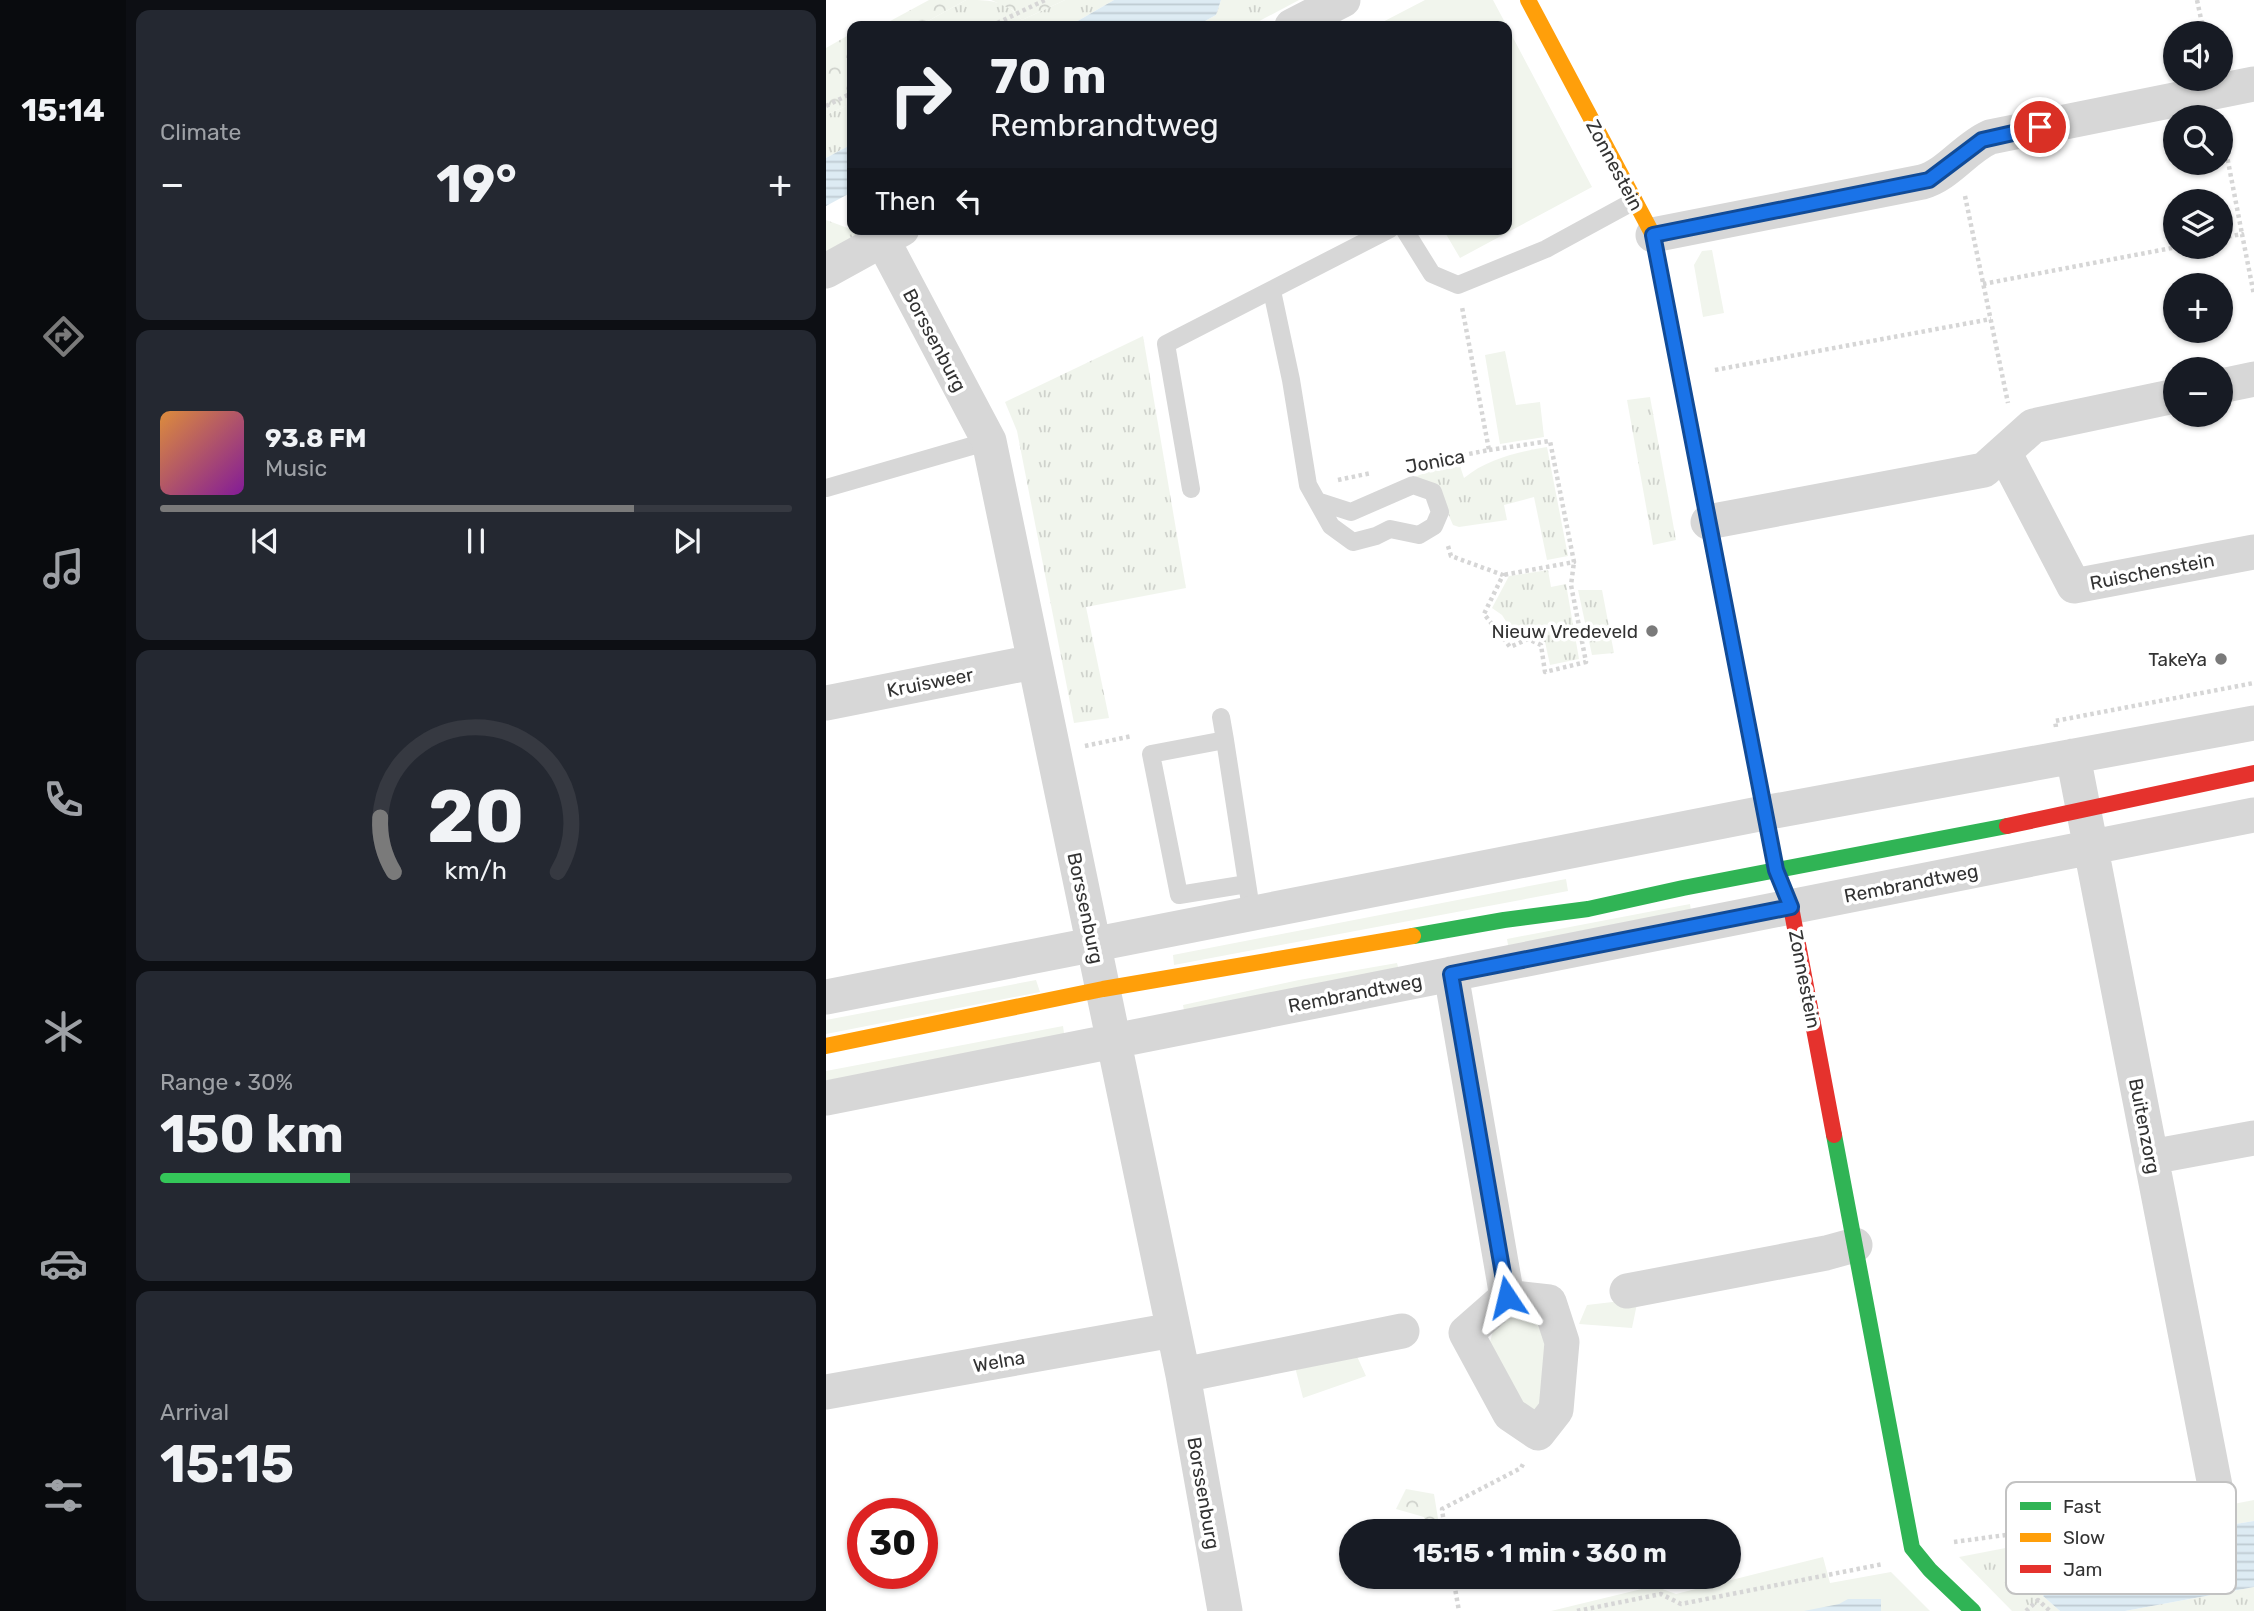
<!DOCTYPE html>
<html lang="en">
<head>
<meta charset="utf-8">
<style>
  body { margin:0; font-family:Rubik,sans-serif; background:#242831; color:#f1f3f6; height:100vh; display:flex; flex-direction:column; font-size:26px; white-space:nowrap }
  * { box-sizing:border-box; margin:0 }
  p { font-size:23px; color:#9ea1a6 }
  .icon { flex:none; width:38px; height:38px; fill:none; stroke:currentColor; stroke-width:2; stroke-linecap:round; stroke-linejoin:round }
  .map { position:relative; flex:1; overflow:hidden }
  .sheet { display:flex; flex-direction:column; gap:10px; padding:10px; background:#0d0f14; width:700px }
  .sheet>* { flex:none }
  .top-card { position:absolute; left:21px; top:21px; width:665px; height:214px; border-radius:14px; box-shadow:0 2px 5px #0004; background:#171b24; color:#f1f3f6; overflow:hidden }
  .buttons { position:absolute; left:1337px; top:21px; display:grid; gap:14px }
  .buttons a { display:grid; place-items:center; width:70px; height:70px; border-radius:50%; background:#171b24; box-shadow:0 2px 5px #0004; font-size:35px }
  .speed { position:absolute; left:21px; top:1498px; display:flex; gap:14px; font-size:35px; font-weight:700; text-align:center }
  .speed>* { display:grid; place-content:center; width:91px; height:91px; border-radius:50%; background:#171b24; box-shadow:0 2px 5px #0004; line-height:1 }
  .speed .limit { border:10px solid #d22; background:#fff; color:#111 }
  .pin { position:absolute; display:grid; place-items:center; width:60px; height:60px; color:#fff; margin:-30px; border:4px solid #fff; border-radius:50%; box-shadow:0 2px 7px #0007 }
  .me { position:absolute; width:77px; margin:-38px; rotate:350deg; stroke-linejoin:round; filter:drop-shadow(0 0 5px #0008) }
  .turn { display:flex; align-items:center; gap:24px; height:147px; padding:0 28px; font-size:32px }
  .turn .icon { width:91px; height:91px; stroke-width:2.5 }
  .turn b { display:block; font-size:49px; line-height:60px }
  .then { display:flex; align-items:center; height:66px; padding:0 28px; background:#0003; gap:14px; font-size:26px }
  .big { font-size:52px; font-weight:700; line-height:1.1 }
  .sheet .card { flex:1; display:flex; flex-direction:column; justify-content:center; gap:10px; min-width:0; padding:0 24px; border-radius:14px; background:#242831 }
  .sheet .dial { align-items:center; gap:0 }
  .dial svg { height:182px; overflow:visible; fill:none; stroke:#363941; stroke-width:7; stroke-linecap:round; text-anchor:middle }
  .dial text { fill:#f1f3f6; stroke:none }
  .song { display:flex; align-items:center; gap:21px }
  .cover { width:84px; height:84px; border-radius:10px; background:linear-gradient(135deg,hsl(30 70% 55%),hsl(290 70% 35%)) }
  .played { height:7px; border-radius:4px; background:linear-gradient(90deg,#7a7a7a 75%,#363941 75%) }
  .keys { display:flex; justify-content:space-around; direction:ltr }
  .heat { display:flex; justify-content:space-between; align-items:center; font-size:38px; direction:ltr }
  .charge { height:10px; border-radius:5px; background:linear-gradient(90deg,#34c759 30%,#363941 0) }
  .trip { position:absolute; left:513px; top:1519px; width:402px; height:70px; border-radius:35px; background:#171b24; box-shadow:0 2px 5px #0004; font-weight:700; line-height:70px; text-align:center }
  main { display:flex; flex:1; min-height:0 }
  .tab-bar { display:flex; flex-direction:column; width:126px; justify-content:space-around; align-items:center; background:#090b0e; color:#9ea1a6 }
  .tab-bar .icon { width:49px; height:49px }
  .tab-bar .selected { color:#7a7a7a }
  .tab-bar b { font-size:32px; color:#f1f3f6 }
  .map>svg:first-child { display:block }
</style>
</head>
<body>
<main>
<nav class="tab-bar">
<b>15:14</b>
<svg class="icon selected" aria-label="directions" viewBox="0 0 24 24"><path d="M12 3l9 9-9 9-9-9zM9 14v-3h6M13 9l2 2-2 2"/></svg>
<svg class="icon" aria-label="music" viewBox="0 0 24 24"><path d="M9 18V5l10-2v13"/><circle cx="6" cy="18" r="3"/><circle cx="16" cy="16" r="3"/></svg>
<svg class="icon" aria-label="phone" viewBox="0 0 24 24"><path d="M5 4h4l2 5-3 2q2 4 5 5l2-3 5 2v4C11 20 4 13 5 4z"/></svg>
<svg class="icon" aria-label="climate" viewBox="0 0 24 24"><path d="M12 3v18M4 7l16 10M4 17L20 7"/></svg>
<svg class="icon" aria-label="car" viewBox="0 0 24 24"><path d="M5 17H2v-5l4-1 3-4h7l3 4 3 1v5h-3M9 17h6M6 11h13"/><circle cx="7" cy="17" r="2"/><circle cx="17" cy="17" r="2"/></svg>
<svg class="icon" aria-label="filters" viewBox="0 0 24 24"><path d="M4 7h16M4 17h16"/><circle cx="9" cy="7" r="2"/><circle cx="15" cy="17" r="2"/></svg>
</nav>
<section class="sheet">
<div class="card"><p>Climate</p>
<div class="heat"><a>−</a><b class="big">19°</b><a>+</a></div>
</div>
<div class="card">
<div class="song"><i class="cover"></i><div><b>93.8 FM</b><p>Music</p></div></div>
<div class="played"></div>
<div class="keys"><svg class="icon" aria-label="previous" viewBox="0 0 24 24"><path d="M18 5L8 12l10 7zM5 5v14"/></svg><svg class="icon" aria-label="pause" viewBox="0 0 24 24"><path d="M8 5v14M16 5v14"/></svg><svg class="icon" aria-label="next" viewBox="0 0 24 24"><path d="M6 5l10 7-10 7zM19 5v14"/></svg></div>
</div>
<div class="card dial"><svg viewBox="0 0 100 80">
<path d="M14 69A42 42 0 1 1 86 69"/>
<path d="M14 69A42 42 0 0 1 8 45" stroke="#7a7a7a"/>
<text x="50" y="56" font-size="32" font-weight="700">20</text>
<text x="50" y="72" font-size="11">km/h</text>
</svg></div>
<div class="card"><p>Range · 30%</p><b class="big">150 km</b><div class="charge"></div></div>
<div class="card"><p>Arrival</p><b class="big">15:15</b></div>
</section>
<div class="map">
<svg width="1428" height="1611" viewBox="0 0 1428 1611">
  <defs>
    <pattern id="grass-tufts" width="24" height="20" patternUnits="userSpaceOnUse" patternTransform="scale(1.75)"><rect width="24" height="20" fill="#f1f5ed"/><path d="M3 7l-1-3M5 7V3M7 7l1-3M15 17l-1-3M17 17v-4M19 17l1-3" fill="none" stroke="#cfd2cc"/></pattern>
    <pattern id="forest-crowns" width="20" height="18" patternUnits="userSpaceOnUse" patternTransform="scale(1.75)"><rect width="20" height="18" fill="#f1f5ed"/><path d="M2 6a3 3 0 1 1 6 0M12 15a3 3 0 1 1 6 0" fill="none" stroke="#cfd2cc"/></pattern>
    <pattern id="water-rules" width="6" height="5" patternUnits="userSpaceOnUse" patternTransform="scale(1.75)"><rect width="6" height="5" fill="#ddebf3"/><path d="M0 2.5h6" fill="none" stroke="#becad1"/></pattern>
  </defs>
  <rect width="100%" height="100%" fill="#fff"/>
  <!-- grass -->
  <path fill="url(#grass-tufts)" d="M140 0C164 0 180 0 196 20L239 0H288L243 26H93Z
    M395 0H473L424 26H370L390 15Z
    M26 68V144L0 158V115L20 106Z
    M0 220 38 234 0 254Z
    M317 336 360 588 260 607 283 718 248 723 191 431 179 402Z
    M824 397 850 540 827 545 801 400Z
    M721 447 742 556 721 560 708 497 678 505 681 520 633 527 627 525 610 486 586 478 632 460 638 478C661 459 691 452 721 447Z
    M722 570 725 587 740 584 753 659 724 665 719 642 685 629 676 615 666 608 683 576Z
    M752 590H776L788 653 766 655Z
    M1428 1500V1521L1254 1549 1217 1596 1234 1611H1186L1133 1557Z
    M1428 1587V1611H1299Z"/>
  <!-- forest -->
  <path fill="url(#forest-crowns)" d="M103 0H140L93 26H55Z
    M165 0H239L196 20 187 10Z
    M21 36 26 40V68L20 106 0 115V48Z
    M580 1489 608 1494 614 1531H601L598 1517 570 1509Z"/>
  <!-- green -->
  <path fill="#f1f5ed" d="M599 0H667L766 187 634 258 617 229H681V26H549Z
    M886 250 898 313 877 317 868 265 876 251Z
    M679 351 690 405 714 402 718 437 674 444 659 355Z
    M740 879 742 891 348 965 347 955Z
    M864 904 866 917 683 951 681 939Z
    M571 963 574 974 359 1016 357 1005 473 980Z
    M210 980 214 992 0 1034V1020Z
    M237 1026 239 1040 0 1086V1071Z
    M812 1299 806 1328 753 1324 761 1305Z
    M696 1313 714 1321 724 1340 719 1403 702 1414 662 1349 669 1324Z
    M529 1352 540 1376 477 1398 469 1367Z
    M997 1557 1004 1583 1065 1572 1104 1611H725L828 1586 850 1594Z"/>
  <!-- water -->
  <path fill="url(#water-rules)" d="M288 0H395L390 15 370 26H243Z
    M26 144V192L0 206V158Z
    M1428 1521V1587L1299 1611H1234L1217 1596 1254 1549Z
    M1022 1599H1055V1611H978L1013 1604Z"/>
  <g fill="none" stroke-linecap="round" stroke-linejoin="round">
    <!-- path -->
    <path stroke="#d6d6d6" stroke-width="4.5" stroke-dasharray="3.5 3.5" stroke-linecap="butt" d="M1371 0 1378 33
      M165 26 219 0
      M0 106 26 93
      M1395 125 1416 234
      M1139 196 1182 403
      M1395 238 1416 234 1428 295
      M1157 284 1351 247
      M889 370 1165 319
      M663 450 724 441 748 562 677 575
      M602 462 663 450 636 307
      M512 480 545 473
      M622 546 625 556 677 575 658 614 684 647 702 639 715 645 719 672 760 662 745 585 748 562
      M1230 727 1229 721 1428 683
      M259 746 306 736
      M619 1531 616 1509 695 1468 698 1462
      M1128 1542 1224 1529 1360 1502
      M627 1577 633 1611
      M751 1611 835 1594 855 1604 1057 1564
      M1200 1611 1212 1600 1224 1611"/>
    <!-- lane -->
    <path stroke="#d7d7d7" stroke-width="18" d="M578 229 606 274 632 285 720 249 808 201
      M446 291 465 380 482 485 505 526 527 542 550 536 564 529 593 535 608 526 614 512 607 492 587 485 525 512 491 501
      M0 488 163 441
      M365 489 340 344 564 229
      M395 717 399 740
      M421 884 353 895 325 754 399 740 423 896 424 913"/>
    <!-- street -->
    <path stroke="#d7d7d7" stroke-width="35" d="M466 26 517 0
      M827 235 1096 182C1122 175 1139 148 1164 137L1428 84
      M56 239 163 441 357 1375 399 1611
      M0 271 76 229
      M1395 386 1428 379
      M1178 452 1248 586 1428 552
      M882 522 1158 470 1207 426 1349 396
      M0 703 207 662
      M1247 756 1391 1496
      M625 974 681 1297 640 1333 684 1414 712 1433 730 1410 736 1342 723 1302 681 1297
      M0 997 938 813 1428 723
      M0 1098 1428 815
      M1325 1157 1428 1138
      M801 1291 1000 1253 1029 1245
      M357 1375 576 1331
      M0 1392 347 1330"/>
    <!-- fast -->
    <path stroke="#30b455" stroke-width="16" d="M832 261 891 567
      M587 936 678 920 762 909 857 888 1181 826
      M1008 1135 1086 1548 1104 1570 1147 1611"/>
    <!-- slow -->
    <path stroke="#ff9f0a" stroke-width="16" d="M702 0 827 235 832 261
      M0 1046 277 989 587 936"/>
    <!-- jam -->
    <path stroke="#e5322d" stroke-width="16" d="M891 567 950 870 965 907 1008 1135
      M1181 826 1428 773"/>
  </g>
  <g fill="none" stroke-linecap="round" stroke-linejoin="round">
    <!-- route casing -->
    <g stroke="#114b97" stroke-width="18">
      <path id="route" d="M681 1297 625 974 965 907 950 870 827 235 1103 180 1156 140 1214 127"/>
    </g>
    <!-- route -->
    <use href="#route" stroke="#1a73e8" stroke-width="12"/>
  </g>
  <!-- markers -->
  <g fill="#7a7a7a" stroke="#fff" stroke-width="2.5">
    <circle cx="826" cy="631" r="7"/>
    <circle cx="1395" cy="659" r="7"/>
  </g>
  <g text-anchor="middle" stroke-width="7" stroke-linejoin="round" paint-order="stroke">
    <!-- street labels -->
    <g font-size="19" fill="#333" stroke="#fff">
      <text transform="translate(789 165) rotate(62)" y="7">Zonnestein</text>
      <text transform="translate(109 340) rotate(62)" y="7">Borssenburg</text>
      <text transform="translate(609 461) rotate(-11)" y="7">Jonica</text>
      <text transform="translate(1326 571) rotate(-11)" y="7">Ruischenstein</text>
      <text transform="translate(104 682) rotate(-11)" y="7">Kruisweer</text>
      <text transform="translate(1085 883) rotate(-11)" y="7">Rembrandtweg</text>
      <text transform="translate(260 908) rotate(78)" y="7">Borssenburg</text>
      <text transform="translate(979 979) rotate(79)" y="7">Zonnestein</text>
      <text transform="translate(529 993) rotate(-11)" y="7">Rembrandtweg</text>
      <text transform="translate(1319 1126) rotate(79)" y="7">Buitenzorg</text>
      <text transform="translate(173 1361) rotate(-10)" y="7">Welna</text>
      <text transform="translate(378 1493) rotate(80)" y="7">Borssenburg</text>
    </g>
    <!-- poi labels -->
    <g font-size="19" fill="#333" stroke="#fff" text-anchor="end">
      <text x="812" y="638">Nieuw Vredeveld</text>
      <text x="1381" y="666">TakeYa</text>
    </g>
  </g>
  <!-- legend -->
  <rect x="1180" y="1482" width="230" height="112" rx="10" fill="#fff" stroke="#c2c2c2" stroke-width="2"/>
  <rect x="1194" y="1502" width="31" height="8" fill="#30b455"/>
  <rect x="1194" y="1533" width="31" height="9" fill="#ff9f0a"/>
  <rect x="1194" y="1565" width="31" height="8" fill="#e5322d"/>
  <g font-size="19" fill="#333">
    <text x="1237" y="1513">Fast</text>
    <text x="1237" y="1544">Slow</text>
    <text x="1237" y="1576">Jam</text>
  </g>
</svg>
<div class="buttons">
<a><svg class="icon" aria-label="sound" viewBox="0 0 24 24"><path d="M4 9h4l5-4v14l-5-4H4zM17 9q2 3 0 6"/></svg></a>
<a><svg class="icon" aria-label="search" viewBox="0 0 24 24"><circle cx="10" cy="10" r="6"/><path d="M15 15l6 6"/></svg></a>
<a><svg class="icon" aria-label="layers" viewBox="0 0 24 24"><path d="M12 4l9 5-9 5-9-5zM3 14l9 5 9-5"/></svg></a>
<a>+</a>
<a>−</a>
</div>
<div class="speed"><div class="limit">30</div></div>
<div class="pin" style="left:1214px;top:127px;background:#d93025"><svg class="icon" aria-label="arrive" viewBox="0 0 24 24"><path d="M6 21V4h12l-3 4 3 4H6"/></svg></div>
<svg class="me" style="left:681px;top:1297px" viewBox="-20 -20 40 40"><path d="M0-17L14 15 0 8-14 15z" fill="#1a73e8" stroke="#fff" stroke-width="4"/></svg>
<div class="trip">15:15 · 1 min · 360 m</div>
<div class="top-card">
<div class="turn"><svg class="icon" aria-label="right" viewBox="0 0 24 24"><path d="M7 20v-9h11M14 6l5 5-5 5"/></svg><div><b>70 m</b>Rembrandtweg</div></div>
<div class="then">Then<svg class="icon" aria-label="left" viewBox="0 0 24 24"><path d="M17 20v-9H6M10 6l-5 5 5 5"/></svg></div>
</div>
</div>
</main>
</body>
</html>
